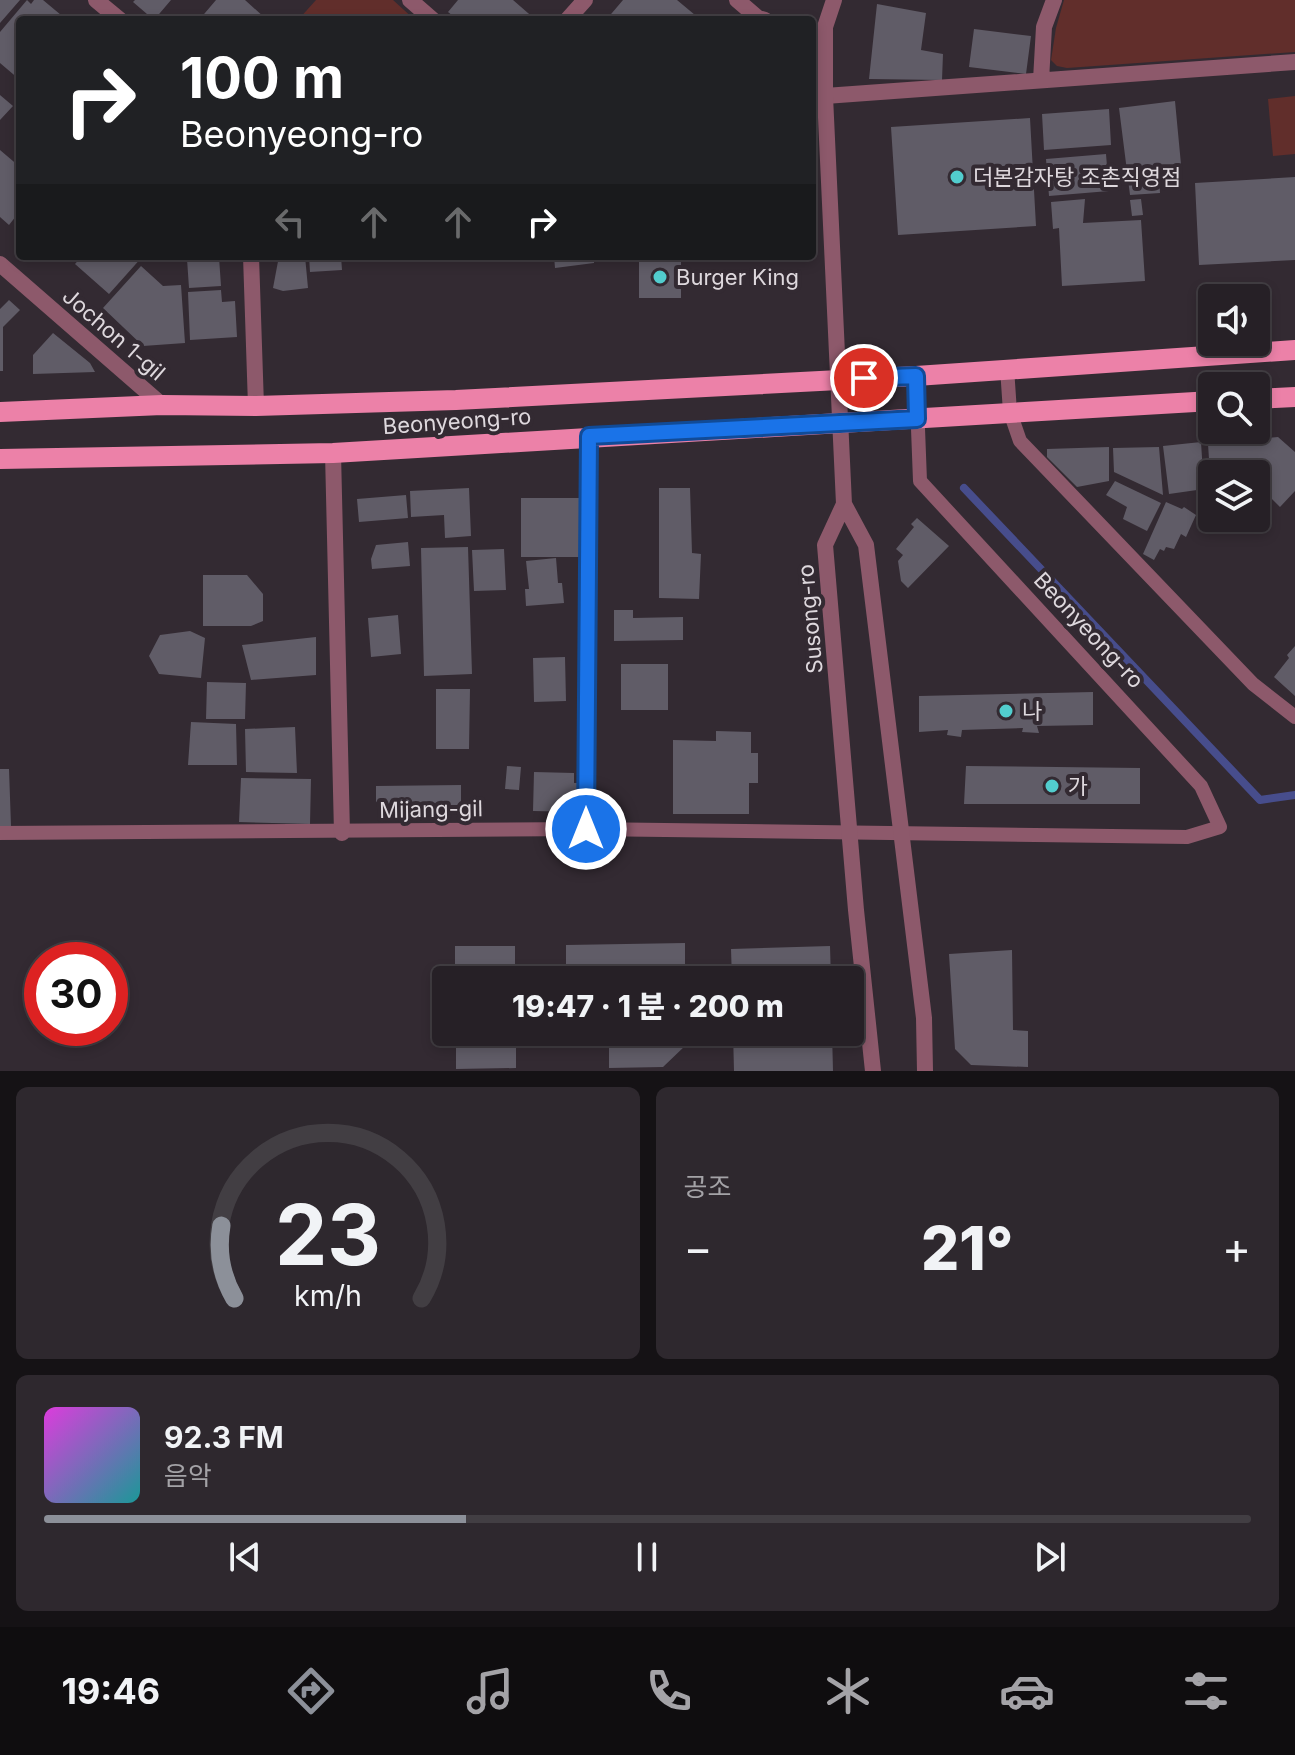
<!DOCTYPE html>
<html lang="ko">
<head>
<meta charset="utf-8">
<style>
  body { margin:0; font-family:Inter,"Noto Sans KR",sans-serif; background:#2e282e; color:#f1f3f6; height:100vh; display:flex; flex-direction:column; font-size:30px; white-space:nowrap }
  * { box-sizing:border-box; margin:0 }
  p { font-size:26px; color:#a4a3a7 }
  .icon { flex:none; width:44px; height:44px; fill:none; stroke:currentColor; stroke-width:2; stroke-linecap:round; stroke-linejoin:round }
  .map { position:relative; height:1071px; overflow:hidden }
  .sheet { display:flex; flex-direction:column; gap:16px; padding:16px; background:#151215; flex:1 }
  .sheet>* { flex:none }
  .top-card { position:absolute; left:16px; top:16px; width:800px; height:244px; border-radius:8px; box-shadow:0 4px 12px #0003,0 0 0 2px #423e43; background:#202124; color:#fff; overflow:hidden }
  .buttons { position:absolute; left:1198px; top:284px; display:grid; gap:16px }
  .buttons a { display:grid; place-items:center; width:72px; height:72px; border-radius:8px; background:#262026; box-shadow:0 4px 12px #0003,0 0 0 2px #423e43; font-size:40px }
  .speed { position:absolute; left:24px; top:942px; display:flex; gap:16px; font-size:40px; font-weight:700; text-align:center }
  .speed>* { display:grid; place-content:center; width:104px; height:104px; border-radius:50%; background:#262026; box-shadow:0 4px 12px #0003,0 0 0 2px #423e43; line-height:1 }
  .speed .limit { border:12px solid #d22; background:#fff; color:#111 }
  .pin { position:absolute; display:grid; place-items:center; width:68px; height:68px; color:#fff; margin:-34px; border:4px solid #fff; border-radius:50%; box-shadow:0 2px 8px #0007 }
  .me { position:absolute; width:88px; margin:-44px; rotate:0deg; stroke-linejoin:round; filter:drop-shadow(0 0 6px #0008) }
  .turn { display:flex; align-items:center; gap:28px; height:168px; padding:0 32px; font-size:36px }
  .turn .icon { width:104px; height:104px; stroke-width:2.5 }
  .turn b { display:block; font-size:56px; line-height:68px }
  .lanes { display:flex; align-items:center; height:76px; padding:0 32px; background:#0003; justify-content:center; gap:40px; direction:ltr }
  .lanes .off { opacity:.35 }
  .big { font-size:60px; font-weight:800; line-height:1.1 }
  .sheet .widget { flex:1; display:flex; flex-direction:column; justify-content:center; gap:12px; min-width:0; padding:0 28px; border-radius:12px; background:#2e282e }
  .sheet .dial { align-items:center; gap:0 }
  .dial svg { height:208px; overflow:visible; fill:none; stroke:#423e43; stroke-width:7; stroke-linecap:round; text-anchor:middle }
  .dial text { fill:#f1f3f6; stroke:none }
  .song { display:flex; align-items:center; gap:24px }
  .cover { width:96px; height:96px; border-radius:12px; background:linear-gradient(135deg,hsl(300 70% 55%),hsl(180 70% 35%)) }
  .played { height:8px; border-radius:4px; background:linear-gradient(90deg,#8c9099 35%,#423e43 35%) }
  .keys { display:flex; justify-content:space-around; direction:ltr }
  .heat { display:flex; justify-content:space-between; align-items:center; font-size:44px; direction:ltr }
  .sheet .tiles { flex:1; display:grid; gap:16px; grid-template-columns:1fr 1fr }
  .widget:last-child { grid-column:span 2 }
  .trip { position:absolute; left:432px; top:966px; width:432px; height:80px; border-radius:8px; background:#262026; box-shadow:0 4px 12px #0003,0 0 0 2px #423e43; font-weight:800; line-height:80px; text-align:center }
  .tabs { display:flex; height:128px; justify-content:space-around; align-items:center; background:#0f0d0f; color:#a4a3a7 }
  .tabs .icon { width:56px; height:56px }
  .tabs .active { color:#8c9099 }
  .tabs b { font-size:36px; color:#f1f3f6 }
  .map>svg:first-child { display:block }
</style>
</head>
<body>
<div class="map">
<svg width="1295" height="1071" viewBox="0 0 1295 1071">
  <rect width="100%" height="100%" fill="#332a32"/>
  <!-- green -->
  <path fill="#612e2b" d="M316 0H393L415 20H298Z
    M1064 0H1295V52L1067 68 1057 66 1051 60 1056 28Z
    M1295 96V154L1273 156 1268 99Z"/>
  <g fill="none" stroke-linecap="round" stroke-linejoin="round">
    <!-- stream -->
    <path stroke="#474d8c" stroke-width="8" d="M964 488 1260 800 1295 795"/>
  </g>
  <!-- building -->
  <path fill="#605c67" d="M0 0H20L0 23Z
    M27 0 31 4 34 0H43L67 20H20V80L0 63V32Z
    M135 0H171L154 20 133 2Z
    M216 0H245L265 18 199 20Z
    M458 0H513L536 20H458L448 12Z
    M623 0H677L701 20H606Z
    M877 4 926 13 921 50 943 54 942 80 869 79Z
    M974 29 1031 36 1026 74 969 67Z
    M0 95 13 106 0 120Z
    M1175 101 1182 175 1159 177 1160 193 1130 195 1119 108Z
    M1109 109 1111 145 1044 150 1042 114Z
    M1030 118 1036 226 898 235 891 127Z
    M0 150 20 167V211L9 225 0 217Z
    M1106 154 1109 191 1049 196 1046 159Z
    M1295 177V260L1199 265 1195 183Z
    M1085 199 1083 223 1141 220 1145 281 1062 286 1059 228 1053 229 1051 202Z
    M1141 199 1143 215 1132 216 1130 200Z
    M82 256H143L109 294 75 264Z
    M279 256H305L308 288 283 291 273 288Z
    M309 256H341L342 270 310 272Z
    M554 256H594V263L555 268Z
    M639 256H681V298H639Z
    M219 257 221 286 189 288 187 259Z
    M141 266 163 286 181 285 185 343 143 346 103 308Z
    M221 290 222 302 235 301 237 337 190 340 188 292Z
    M9 300 20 310 3 327V371H0V309Z
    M53 333 90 363 95 372 33 374V355Z
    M1278 437 1295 452V491L1280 507 1263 490 1256 491V474H1210L1208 444Z
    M1201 442 1204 489 1169 494 1163 446Z
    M1109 447V481L1077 487 1047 457V449Z
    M1159 447 1163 495 1114 472 1113 448Z
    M1115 481 1161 503 1147 531 1123 519 1127 507 1106 495Z
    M469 488 471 536 445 538 444 515 411 517 410 491Z
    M659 488H690L692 553 701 554 699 599 659 598Z
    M406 495 408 518 359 522 357 499Z
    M521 498H582V557H521Z
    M1166 502 1182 509 1184 507 1196 515 1186 537 1181 534 1174 549 1166 547 1164 551 1160 549 1154 560 1143 554Z
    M917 518 949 546 908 588 901 581 898 561 903 555 896 549 914 527 911 524Z
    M408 542 410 566 372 569 371 559 376 545Z
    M468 547 472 674 424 676 421 548Z
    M504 549 506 590 474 591 472 550Z
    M556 558 558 583H562L564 603 526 606 525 589H529L526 561Z
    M203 575H247L263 594V621L251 626H203Z
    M614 610H633V618L683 617V640L614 641Z
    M398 615 401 654 371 657 368 618Z
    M190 631 205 638 201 678 159 674 149 656 160 635Z
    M316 637V675L251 680 242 645Z
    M1295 646V696L1274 677 1289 658 1287 655Z
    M565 657 566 701 534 702 533 658Z
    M621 664H668V710H621Z
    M207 682 246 683 245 719H206Z
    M436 689H470L469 749H436Z
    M1093 692V725L1037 726 1039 733 1022 732 1023 728 962 730 961 737 947 735 948 730 919 732V696Z
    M191 722 236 724 237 765H188Z
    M295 727 297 773 246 772 245 729Z
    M716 731 751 732V753H758V783H749V814H673V740L716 741Z
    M507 766 521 767 519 790 505 789Z
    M966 766 1140 768V804H964Z
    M0 769H9L11 826H0Z
    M534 772 574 773V783H578V812L533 811Z
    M241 778 311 779 310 824 239 822Z
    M461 785V812L385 814 376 801V786Z
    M685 943V980H566V945Z
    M455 946H515V980H455Z
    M830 946 831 980H732L731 949Z
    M1012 950 1013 1030 1028 1031V1067L971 1065 955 1049 949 954Z
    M456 1032H516V1068L456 1069Z
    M609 1032H686V1045L663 1067 609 1068Z
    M733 1032H832L833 1071H734Z"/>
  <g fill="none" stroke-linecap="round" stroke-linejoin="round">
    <!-- service -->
    <path stroke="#8d596b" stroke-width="14" d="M1007 368 1010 412 1020 441 1253 684 1295 717
      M0 833 586 829 1187 837 1220 827 1201 786 920 481 916 376"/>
    <!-- minor -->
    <path stroke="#8d596b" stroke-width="16" d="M96 0 120 20
      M410 0 433 20
      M737 0 758 18 765 20
      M567 20 585 0
      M1041 80 1044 27 1054 0
      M825 96 1295 62
      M251 256 256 406
      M0 264 162 405
      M333 453 342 833
      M586 829 589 436"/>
    <!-- tertiary -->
    <path stroke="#8d596b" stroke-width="16" d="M834 0 825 27V96L844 504
      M873 1071 856 910 825 545 844 504 866 545 924 1018 925 1071"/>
    <!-- primary -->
    <path stroke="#ec81a8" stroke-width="20" d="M1256 399 1295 397
      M0 412 162 405 256 406 456 400 916 376 1295 350
      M0 459 333 453 1212 401"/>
  </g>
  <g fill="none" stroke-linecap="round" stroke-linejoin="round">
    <!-- route casing -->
    <g stroke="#114b97" stroke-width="20">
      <path id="route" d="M586 829 589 436 917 419 916 376 864 378"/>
    </g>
    <!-- route -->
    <use href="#route" stroke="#1a73e8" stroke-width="14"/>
  </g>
  <!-- markers -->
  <g fill="#52cdce" stroke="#332a32" stroke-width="3">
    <circle cx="957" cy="177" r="8"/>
    <circle cx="660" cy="277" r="8"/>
    <circle cx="1006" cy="711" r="8"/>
    <circle cx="1052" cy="786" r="8"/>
  </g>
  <g text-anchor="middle" stroke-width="8" stroke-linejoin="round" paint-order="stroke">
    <!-- poi labels -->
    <g font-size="22" fill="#ded8dd" stroke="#332a32" text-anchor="start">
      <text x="973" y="185">더본감자탕 조촌직영점</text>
      <text x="676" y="285">Burger King</text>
      <text x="1022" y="719">나</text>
      <text x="1068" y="794">가</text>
    </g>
    <!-- street labels -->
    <g font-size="22" fill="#ded8dd" stroke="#332a32">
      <text transform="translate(114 334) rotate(41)" y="8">Jochon 1-gil</text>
      <text transform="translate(457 421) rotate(-4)" y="8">Beonyeong-ro</text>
      <text transform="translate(810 619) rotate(-95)" y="8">Susong-ro</text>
      <text transform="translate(1089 630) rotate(47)" y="8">Beonyeong-ro</text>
      <text transform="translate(431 809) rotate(-1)" y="8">Mijang-gil</text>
    </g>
  </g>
</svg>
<div class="buttons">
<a><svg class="icon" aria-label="sound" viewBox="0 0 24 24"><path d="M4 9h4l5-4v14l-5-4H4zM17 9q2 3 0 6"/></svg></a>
<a><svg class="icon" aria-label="search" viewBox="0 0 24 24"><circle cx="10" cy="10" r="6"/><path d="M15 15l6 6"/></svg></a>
<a><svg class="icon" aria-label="layers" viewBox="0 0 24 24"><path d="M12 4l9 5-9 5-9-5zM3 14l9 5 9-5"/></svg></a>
</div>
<div class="speed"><div class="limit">30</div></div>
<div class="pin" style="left:864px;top:378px;background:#d93025"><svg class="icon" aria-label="arrive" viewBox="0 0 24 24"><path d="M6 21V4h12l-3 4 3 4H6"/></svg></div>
<svg class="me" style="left:586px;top:829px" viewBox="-20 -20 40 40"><circle r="17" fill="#1a73e8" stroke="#fff" stroke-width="3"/><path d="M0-11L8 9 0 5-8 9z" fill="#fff"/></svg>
<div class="trip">19:47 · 1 분 · 200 m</div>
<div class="top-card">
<div class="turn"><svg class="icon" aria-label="right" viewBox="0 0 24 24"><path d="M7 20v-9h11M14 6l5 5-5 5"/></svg><div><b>100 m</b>Beonyeong-ro</div></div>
<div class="lanes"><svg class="icon off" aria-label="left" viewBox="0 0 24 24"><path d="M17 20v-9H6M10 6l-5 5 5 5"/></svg><svg class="icon off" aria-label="ahead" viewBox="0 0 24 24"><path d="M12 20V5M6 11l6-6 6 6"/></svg><svg class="icon off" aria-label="ahead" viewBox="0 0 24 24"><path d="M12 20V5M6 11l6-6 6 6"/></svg><svg class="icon" aria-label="right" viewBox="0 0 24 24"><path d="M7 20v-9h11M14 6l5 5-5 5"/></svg></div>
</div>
</div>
<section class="sheet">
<div class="tiles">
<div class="widget dial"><svg viewBox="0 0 100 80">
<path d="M14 69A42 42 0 1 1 86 69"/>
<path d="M14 69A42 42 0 0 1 9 41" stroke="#8c9099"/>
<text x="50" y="56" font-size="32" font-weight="700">23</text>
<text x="50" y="72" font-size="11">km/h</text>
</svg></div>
<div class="widget"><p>공조</p>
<div class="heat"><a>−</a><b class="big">21°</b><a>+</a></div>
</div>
<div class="widget">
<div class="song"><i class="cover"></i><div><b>92.3 FM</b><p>음악</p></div></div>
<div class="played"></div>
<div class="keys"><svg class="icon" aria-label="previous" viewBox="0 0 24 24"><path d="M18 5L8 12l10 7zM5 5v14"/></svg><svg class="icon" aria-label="pause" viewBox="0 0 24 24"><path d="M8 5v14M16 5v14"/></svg><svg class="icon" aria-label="next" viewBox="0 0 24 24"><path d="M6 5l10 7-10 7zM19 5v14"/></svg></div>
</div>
</div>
</section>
<nav class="tabs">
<b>19:46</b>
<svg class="icon active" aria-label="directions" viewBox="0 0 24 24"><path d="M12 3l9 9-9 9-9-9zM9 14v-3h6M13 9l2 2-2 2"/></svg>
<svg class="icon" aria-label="music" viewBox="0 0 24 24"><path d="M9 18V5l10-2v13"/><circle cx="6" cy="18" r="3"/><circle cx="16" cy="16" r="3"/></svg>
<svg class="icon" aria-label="phone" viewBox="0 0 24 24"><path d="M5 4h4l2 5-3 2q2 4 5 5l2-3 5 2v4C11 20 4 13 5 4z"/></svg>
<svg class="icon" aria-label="climate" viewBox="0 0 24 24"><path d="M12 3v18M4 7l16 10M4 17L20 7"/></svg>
<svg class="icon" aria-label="car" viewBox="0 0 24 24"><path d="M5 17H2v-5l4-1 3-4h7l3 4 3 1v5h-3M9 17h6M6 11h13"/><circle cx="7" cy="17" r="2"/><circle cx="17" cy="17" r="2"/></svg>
<svg class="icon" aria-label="filters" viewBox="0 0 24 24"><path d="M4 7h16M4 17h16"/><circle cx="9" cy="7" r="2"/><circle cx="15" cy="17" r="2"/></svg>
</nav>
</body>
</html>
